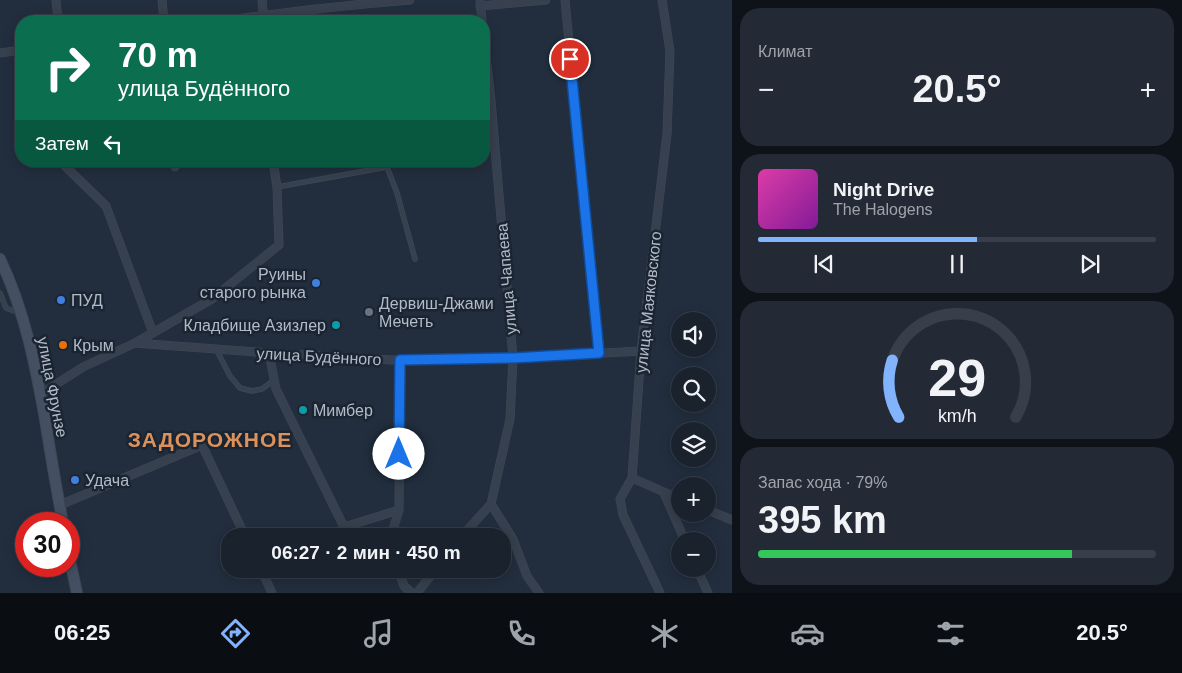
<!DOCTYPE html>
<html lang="ru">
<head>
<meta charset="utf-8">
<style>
  body { margin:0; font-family:Arial,sans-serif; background:#232a36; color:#f1f3f6; height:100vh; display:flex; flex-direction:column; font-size:19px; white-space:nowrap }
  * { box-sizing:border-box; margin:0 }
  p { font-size:16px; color:#9fa4aa }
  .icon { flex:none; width:28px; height:28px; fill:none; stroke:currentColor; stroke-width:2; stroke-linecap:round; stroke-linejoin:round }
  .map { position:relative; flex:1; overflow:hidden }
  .sheet { display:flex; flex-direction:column; gap:8px; padding:8px; background:#0e1319; width:450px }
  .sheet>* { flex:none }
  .banner { position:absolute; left:15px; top:15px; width:475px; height:152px; border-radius:20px; box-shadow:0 2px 12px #0003,0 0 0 1px #383f4a; background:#0b6e4f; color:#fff; overflow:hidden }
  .buttons { position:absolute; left:671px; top:312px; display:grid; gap:10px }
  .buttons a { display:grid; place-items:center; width:45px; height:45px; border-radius:50%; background:#1a222e; box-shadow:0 2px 12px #0003,0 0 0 1px #383f4a; font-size:25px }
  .speed { position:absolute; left:15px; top:512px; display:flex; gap:10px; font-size:25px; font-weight:700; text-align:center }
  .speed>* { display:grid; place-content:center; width:65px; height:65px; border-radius:50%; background:#1a222e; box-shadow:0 2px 12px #0003,0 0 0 1px #383f4a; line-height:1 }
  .speed .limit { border:8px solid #d22; background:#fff; color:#111 }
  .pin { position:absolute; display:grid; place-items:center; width:42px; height:42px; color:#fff; margin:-21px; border:2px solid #fff; border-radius:50%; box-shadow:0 1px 5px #0007 }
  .me { position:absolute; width:55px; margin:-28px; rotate:0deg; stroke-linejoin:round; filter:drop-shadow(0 0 4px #0008) }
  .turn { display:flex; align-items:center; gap:18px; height:105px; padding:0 20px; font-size:22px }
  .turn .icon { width:65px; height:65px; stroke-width:2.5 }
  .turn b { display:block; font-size:35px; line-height:42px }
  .then { display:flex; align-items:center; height:48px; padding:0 20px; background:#0003; gap:10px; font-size:19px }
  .big { font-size:38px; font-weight:600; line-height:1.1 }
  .sheet .widget { flex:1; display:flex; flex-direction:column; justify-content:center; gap:8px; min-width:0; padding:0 18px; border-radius:20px; background:#232a36 }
  .sheet .dial { align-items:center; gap:0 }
  .dial svg { height:130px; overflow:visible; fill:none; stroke:#383f4a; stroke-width:7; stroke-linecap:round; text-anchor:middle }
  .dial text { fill:#f1f3f6; stroke:none }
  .song { display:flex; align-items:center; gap:15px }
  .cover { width:60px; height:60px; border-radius:8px; background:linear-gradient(135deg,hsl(320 70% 55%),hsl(290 70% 35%)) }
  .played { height:5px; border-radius:2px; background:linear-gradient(90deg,#82b3fd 55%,#383f4a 55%) }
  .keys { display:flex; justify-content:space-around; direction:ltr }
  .heat { display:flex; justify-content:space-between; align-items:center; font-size:28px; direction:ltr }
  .charge { height:8px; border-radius:4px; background:linear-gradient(90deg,#34c759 79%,#383f4a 0) }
  .trip { position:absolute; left:221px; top:528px; width:290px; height:50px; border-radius:20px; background:#1a222e; box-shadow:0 2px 12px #0003,0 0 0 1px #383f4a; font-weight:600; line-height:50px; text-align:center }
  .menu { display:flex; height:80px; justify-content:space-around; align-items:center; background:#0a0e12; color:#9fa4aa }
  .menu .icon { width:35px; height:35px }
  .menu .current { color:#82b3fd }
  .menu b { font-size:22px; color:#f1f3f6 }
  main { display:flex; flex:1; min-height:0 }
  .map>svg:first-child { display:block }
</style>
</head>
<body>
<main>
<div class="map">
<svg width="732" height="593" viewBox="0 0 732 593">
  <rect width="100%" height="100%" fill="#222e3e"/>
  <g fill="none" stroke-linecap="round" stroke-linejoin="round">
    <!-- lane casing -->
    <g stroke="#3f4956" stroke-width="5.5">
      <path id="lane" d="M277 187 387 167 397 193 415 259
        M0 293 6 308 19 313
        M216 349 230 376 240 388 252 391 262 389 273 381"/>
    </g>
    <!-- street casing -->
    <g stroke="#3f4956" stroke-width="9">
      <path id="street" d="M56 0 58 21
        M162 0 164 21
        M262 0 264 21
        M480 0 482 21
        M565 0 599 353
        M480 6 546 0
        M223 21C285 12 348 5 410 0
        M0 53 21 50
        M65 161V166L106 206 153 333
        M175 161V167
        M135 343 212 299 279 245 277 187 273 161
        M269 353 276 389 344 527 399 510
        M41 394 83 367 135 343 269 353 392 360 513 358 641 351
        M632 478 680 499
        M664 493 685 541
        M491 504 513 539 527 576 539 593
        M60 505 202 445 245 536
        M708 510 732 520
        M391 536 399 510 400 360
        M462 536 491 504 510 419 513 358 491 101 484 40
        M261 569 272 593
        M398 569 404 586 412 593
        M697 569 708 593
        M417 593 436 569
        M660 593 623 515 620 499 632 478 641 351 667 134 670 51 662 0"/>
    </g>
    <!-- secondary casing -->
    <g stroke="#3f4956" stroke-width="12">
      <path id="secondary" d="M0 259C25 311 36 368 46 425 51 458 57 491 63 524
        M69 556 77 593"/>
    </g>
    <!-- lane -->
    <use href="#lane" stroke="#36404e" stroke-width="4"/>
    <!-- street -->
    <use href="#street" stroke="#36404e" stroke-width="8"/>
    <!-- secondary -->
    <use href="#secondary" stroke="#444f61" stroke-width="10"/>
  </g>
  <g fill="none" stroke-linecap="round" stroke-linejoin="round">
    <!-- route casing -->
    <g stroke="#114b97" stroke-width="12">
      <path id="route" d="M399 454 400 360 513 358 599 353 570 59"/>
    </g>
    <!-- route -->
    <use href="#route" stroke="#1a73e8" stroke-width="9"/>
  </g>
  <!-- markers -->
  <g fill="#3f7fe0" stroke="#1b2532" stroke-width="2">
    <circle cx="316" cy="283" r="5"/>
    <circle cx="61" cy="300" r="5"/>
    <circle cx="75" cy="480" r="5"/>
  </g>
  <circle fill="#6b7280" stroke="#1b2532" stroke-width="2" cx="369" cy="312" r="5"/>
  <g fill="#0f9aa8" stroke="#1b2532" stroke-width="2">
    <circle cx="336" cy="325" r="5"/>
    <circle cx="303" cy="410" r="5"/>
  </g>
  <circle fill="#e8710a" stroke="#1b2532" stroke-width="2" cx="63" cy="345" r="5"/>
  <g text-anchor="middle" stroke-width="5" stroke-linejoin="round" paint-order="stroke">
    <!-- poi labels -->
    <g font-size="16" fill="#b2bbc9" stroke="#1b2532" text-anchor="start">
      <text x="306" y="280" text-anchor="end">Руины<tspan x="306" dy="18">старого рынка</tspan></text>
      <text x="71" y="306">ПУД</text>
      <text x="379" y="309">Дервиш-Джами<tspan x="379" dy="18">Мечеть</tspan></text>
      <text x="326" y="331" text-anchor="end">Кладбище Азизлер</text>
      <text x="73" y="351">Крым</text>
      <text x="313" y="416">Мимбер</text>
      <text x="85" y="486">Удача</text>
    </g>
    <!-- street labels -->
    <g font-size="16" fill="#b2bbc9" stroke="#1b2532">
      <text transform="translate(506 279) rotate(-95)" y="6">улица Чапаева</text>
      <text transform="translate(648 302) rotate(-84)" y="6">улица Маяковского</text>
      <text transform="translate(319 356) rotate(3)" y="6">улица Будённого</text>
      <text transform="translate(53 387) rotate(79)" y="6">улица Фрунзе</text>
    </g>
    <!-- district labels -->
    <g font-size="21" font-weight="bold" letter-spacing="1" fill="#da915c" stroke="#1b2532">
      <text x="210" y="447">ЗАДОРОЖНОЕ</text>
    </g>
  </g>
</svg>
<div class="buttons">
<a><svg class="icon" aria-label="sound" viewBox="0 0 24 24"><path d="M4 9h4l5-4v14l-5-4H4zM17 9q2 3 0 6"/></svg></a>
<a><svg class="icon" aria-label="search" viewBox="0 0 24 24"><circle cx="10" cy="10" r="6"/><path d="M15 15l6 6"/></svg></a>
<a><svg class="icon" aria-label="layers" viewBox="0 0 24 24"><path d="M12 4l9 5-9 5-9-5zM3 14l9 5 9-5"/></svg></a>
<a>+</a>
<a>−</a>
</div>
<div class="speed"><div class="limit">30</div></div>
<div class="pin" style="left:570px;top:59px;background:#d93025"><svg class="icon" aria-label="arrive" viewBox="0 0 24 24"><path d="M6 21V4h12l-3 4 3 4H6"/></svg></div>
<svg class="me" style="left:399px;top:454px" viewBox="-20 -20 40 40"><circle r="19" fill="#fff"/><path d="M0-13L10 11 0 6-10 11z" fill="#1a73e8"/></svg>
<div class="trip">06:27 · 2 мин · 450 m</div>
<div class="banner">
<div class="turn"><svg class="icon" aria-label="right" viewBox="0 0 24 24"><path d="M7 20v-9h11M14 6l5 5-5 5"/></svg><div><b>70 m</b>улица Будённого</div></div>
<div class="then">Затем<svg class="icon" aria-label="left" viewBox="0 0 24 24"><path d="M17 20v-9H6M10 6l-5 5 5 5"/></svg></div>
</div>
</div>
<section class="sheet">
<div class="widget"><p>Климат</p>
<div class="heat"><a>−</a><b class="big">20.5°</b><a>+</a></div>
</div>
<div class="widget">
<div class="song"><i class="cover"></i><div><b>Night Drive</b><p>The Halogens</p></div></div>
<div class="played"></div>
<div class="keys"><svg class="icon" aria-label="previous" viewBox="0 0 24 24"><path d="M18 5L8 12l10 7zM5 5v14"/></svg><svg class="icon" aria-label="pause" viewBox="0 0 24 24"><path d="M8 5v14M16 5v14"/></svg><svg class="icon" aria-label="next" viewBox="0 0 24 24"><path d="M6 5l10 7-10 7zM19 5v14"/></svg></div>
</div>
<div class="widget dial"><svg viewBox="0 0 100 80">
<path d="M14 69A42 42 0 1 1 86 69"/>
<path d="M14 69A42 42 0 0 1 10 34" stroke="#82b3fd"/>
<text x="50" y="56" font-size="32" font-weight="700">29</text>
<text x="50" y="72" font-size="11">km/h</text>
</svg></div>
<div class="widget"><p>Запас хода · 79%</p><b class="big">395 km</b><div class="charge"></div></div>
</section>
</main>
<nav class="menu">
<b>06:25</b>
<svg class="icon current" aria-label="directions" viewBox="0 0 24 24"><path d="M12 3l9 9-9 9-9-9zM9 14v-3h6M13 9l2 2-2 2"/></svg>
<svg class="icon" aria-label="music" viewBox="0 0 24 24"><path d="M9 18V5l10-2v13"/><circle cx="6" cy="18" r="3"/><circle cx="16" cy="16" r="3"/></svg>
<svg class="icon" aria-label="phone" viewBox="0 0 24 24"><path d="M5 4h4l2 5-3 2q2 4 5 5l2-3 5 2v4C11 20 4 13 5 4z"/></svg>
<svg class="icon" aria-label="climate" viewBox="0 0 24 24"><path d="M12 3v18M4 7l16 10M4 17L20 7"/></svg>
<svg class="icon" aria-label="car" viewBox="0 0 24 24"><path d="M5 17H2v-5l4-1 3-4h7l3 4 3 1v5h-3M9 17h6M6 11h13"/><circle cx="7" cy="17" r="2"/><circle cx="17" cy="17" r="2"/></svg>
<svg class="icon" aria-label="filters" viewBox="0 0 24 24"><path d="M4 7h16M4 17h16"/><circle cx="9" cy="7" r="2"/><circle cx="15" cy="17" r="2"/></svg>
<b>20.5°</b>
</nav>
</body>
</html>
